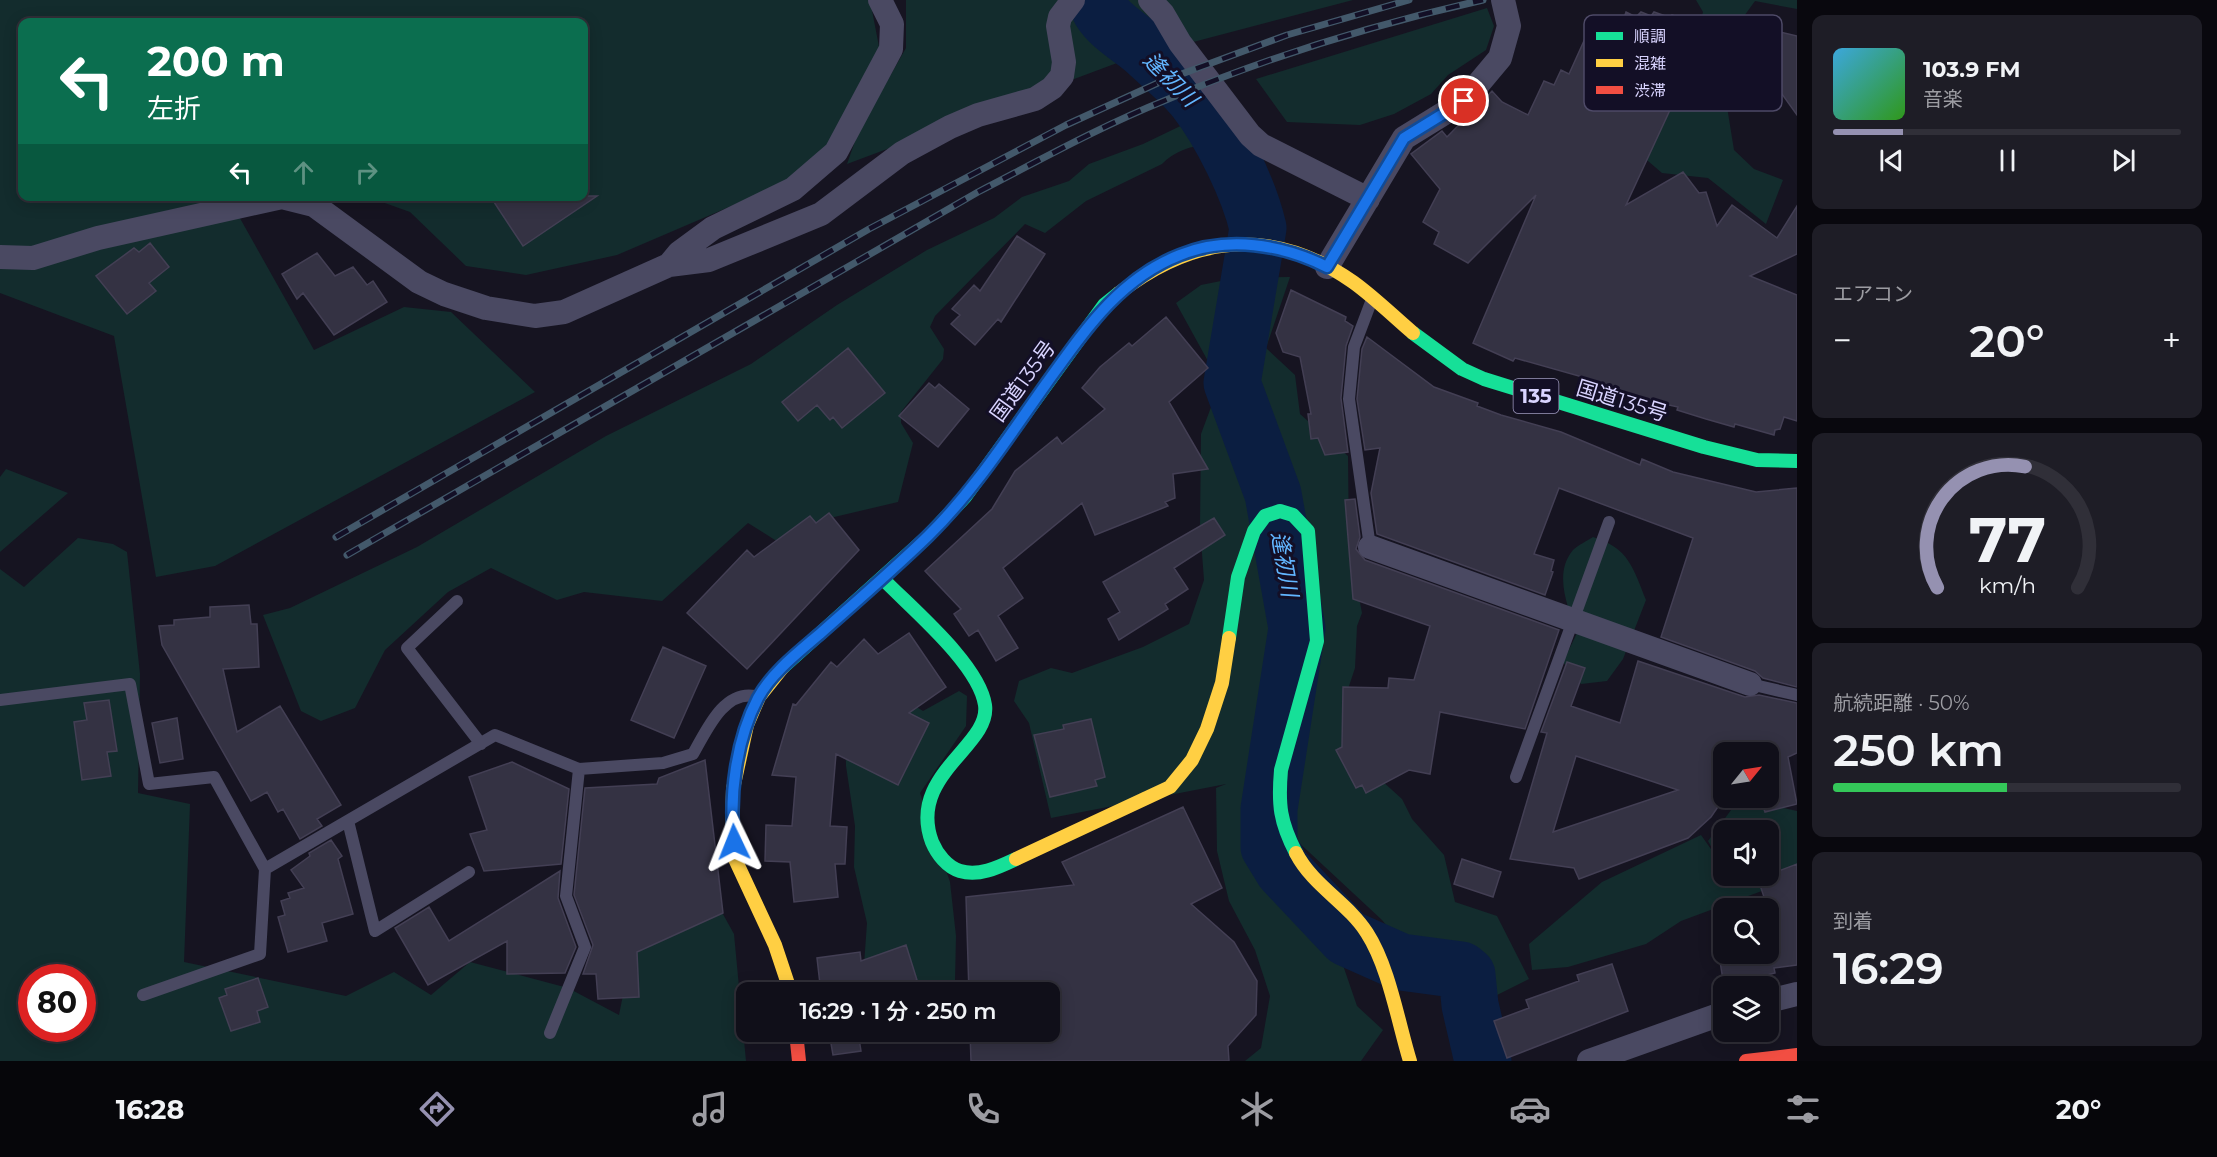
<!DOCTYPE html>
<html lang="ja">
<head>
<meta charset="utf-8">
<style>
  body { margin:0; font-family:Montserrat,"Noto Sans JP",sans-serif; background:#1e1d26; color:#f1f3f6; height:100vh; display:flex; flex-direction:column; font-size:22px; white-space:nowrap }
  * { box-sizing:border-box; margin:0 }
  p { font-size:20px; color:#9c9ca2 }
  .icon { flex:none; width:33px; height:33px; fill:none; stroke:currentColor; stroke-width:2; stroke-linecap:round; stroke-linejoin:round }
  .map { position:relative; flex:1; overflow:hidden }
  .sheet { display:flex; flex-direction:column; gap:15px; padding:15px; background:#09080e; width:420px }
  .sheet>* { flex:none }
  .hud { position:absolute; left:18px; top:18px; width:570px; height:183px; border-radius:12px; box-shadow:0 3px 15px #0003,0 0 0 2px #302f38; background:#0b6e4f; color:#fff; overflow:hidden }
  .needle { width:39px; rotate:60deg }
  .buttons { position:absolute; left:1713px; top:742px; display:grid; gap:12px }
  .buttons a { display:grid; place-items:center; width:66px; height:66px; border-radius:12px; background:#100f19; box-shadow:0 3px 15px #0003,0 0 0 2px #302f38; font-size:30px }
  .speed { position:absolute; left:18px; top:964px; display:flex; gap:12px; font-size:30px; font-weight:700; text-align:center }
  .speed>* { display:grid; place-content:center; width:78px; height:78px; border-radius:50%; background:#100f19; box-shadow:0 3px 15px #0003,0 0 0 2px #302f38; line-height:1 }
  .speed .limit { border:9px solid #d22; background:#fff; color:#111 }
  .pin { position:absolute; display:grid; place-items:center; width:51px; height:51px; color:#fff; margin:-26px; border:3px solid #fff; border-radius:50%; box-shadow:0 2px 6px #0007 }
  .me { position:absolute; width:66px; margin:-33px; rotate:358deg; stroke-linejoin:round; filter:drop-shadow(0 0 4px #0008) }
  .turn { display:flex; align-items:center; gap:21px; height:126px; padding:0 30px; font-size:27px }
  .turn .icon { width:78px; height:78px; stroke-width:2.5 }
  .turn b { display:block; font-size:42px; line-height:51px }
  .lanes { display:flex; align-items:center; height:57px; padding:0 30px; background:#0003; justify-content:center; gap:30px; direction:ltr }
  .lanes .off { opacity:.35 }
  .big { font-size:45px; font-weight:600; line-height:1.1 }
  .sheet .widget { flex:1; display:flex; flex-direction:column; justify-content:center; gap:9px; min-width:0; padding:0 21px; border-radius:12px; background:#1e1d26 }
  .sheet .dial { align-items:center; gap:0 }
  .dial svg { height:156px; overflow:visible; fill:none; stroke:#302f38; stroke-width:7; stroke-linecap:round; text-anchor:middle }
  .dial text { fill:#f1f3f6; stroke:none }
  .song { display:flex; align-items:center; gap:18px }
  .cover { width:72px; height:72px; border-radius:9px; background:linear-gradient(135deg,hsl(200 70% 55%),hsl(110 70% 35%)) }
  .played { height:6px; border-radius:3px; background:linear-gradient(90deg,#9591b1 20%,#302f38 20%) }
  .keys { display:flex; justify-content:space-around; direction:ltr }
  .heat { display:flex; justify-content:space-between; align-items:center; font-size:33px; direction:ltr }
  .charge { height:9px; border-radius:4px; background:linear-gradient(90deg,#34c759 50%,#302f38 0) }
  .trip { position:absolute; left:736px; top:982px; width:324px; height:60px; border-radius:12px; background:#100f19; box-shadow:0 3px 15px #0003,0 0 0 2px #302f38; font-weight:600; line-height:60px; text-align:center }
  .tab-bar { display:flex; height:96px; justify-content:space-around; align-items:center; background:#06060a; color:#9c9ca2 }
  .tab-bar .icon { width:42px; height:42px }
  .tab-bar .selected { color:#9591b1 }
  .tab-bar b { font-size:27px; color:#f1f3f6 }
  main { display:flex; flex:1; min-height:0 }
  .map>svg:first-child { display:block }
</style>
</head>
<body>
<main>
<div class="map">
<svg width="1797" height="1061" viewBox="0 0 1797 1061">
  <rect width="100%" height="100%" fill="#161421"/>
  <!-- green -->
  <path fill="#132c2d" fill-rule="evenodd" d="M0 0H870L881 57 840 134 790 181 617 255 526 275 466 266 410 212 368 197 584 196V22H22V196L228 197 314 350 404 307 451 312 535 392 215 566 156 577 114 336 0 293Z
    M906 0H1353L1125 60 847 164 859 130 906 48Z
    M1696 0H1797V9L1755 1 1734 30 1723 82 1734 150 1754 169 1783 180 1766 224 1708 178 1662 173 1641 155 1651 117 1683 77 1703 12Z
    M1487 8 1494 26 1486 50 1448 75 1431 94 1394 114 1360 125 1287 122 1256 79Z
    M1195 119 1210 132 1208 145C1192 145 1173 152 1162 164L1086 201 1045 233 1025 224 935 316 930 327 944 349 943 359 901 412V423L913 443 898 502 830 518 786 547 748 523 662 601 584 592 557 600 491 568 448 592 385 650 355 708 321 721 301 711 263 615 290 608 417 547 606 436 751 364 837 305 927 250 994 218 1022 197 1069 181 1089 164 1143 144Z
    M1290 277 1266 348 1295 375 1300 414 1348 456 1349 545 1362 613 1357 626 1355 668 1346 695 1381 780 1402 799 1412 819 1444 855 1455 902 1497 916 1529 979 1487 1000 1470 998 1435 985 1382 920 1250 797 1322 904 1357 1006 1383 1030 1361 1061H1245L1261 1048 1270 996 1255 950 1229 901 1217 851 1216 788 1226 784 1051 818 1029 723 1014 701 1019 681 1051 668 1072 673 1143 647 1189 624 1204 580 1200 527 1201 434 1220 383 1176 303 1201 285 1236 278Z
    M6 469 68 493 0 552V477Z
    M1593 537C1629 548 1633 568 1646 600L1623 659 1607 681 1581 684 1563 662 1577 633C1568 607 1553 574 1573 550 1578 545 1587 541 1593 537Z
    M78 538 113 544 127 552 140 674 138 793 190 804 184 962 346 996 394 972 431 995 470 962 568 988 619 1015 638 920 719 907 734 934 746 1061H0V569L24 587ZM32 978H82V1029H32Z
    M959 691 967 696 966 726 920 793 950 882 956 936 955 981 961 993H875L864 965 867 923 854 867 855 826 846 766 845 720 893 692 923 711Z
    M1740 798 1797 811V878L1681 921 1646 944 1568 967 1532 970 1529 944 1602 882 1701 835 1718 859 1708 841ZM1724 831H1768V876H1724Z"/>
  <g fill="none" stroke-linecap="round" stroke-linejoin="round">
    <!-- river -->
    <path stroke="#0b1e41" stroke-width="57" d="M1100 10C1111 28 1132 38 1147 52 1163 67 1183 83 1196 100 1221 132 1249 189 1258 228L1232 383 1273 494 1297 628 1269 809V847L1283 870 1347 938 1401 962 1461 970 1467 975 1470 1005 1483 1061"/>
  </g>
  <!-- building -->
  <path fill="#343243" stroke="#433f54" stroke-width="1.5" fill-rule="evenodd" d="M1626 12 1636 17 1641 12 1651 16 1654 12 1671 18 1672 15 1696 23 1667 109 1670 110 1626 205 1683 172 1699 193 1706 192 1717 226 1732 205 1777 238 1797 206V254L1750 276 1797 295V421L1784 417 1780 429 1775 430 1774 435 1735 424 1734 427 1706 419 1677 410 1678 407 1584 386 1586 378 1515 358 1513 361 1473 343 1536 195 1468 263 1434 244 1439 232 1423 222 1440 189 1411 154 1442 131 1447 137 1492 91 1502 102 1528 115 1544 81 1554 85 1561 70 1569 74 1588 32 1606 37 1616 16 1624 18Z
    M1755 26 1797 36V115L1774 83 1745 77Z
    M490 196H597L523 246Z
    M1017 236 1045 254 1001 322 998 319 975 345 951 324 960 315 952 309 974 285 980 291Z
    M150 243 169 267 149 283 156 291 127 314 96 276 134 248 139 252Z
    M317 253 335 276 353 267 367 285 373 281 387 302 334 335 303 293 297 299 282 274Z
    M1291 290 1346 317 1345 321 1353 326 1346 346 1341 398 1348 452 1325 455 1318 438 1311 439 1308 414H1311L1300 357 1283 352 1276 333Z
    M1166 317 1208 368 1169 402 1208 469 1173 474 1175 498 1165 502 1168 506 1095 535 1082 503 1003 568 1023 598 998 616 1018 648 996 661 978 630 969 636 954 614 961 609 925 571 992 509 1015 471 1057 437 1062 444 1105 409 1082 388 1100 367 1129 343 1132 346Z
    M1367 337 1434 387 1478 403 1477 406 1501 415 1561 432 1640 465 1642 459 1673 472 1756 492 1797 488V687L1763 678 1755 671 1661 637 1693 538 1559 488 1534 554 1554 560 1551 571 1553 572 1545 595 1377 534 1371 493 1380 448 1365 450 1357 399 1362 349Z
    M848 348 885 393 842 428 833 417 830 420 817 405 798 421 782 402Z
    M929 383 935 388 939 384 969 409 938 447 899 416Z
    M1355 499 1360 537 1356 549 1365 560 1559 630 1525 729 1440 712 1430 774 1409 770 1366 793 1362 785 1356 788 1336 750 1342 747 1343 687 1388 688 1389 678 1414 680 1430 626 1353 599 1345 500Z
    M829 513 859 550 747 669 687 613 747 550 754 557 810 516 816 523Z
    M1214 518 1225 535 1174 568 1188 589 1165 604 1168 609 1119 640 1108 619 1120 612 1103 582Z
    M249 605 251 624H257L259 667 223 669 237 732 280 706 341 805 317 819 322 826 300 839 283 809 278 812 267 792 251 801 162 645 159 626 174 625V620L210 617V607Z
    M909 633 946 687 909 713 929 723 898 785 836 754 830 826 847 827 845 864H835L838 897 794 902 790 862 765 861 766 825 792 826 796 777 772 775 793 704 796 705 831 662 837 667 864 639 878 654Z
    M663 647 706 666 674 738 631 720Z
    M1638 661 1745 697 1759 695 1797 703V753L1788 757 1797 804 1765 812 1760 798H1768V753H1724V798L1711 817 1688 838 1579 879 1574 868 1510 859 1547 733 1541 732 1567 662 1585 668 1571 706 1620 723ZM1576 756 1678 790 1553 832Z
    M109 700 117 751 107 752 111 776 82 780 74 722 87 720 84 703Z
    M177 718 183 759 160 763 152 723Z
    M1091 719 1105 777 1095 780 1097 786 1050 797 1034 735 1064 729 1063 725Z
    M705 760 723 913 637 952 639 997 598 999 596 974H583L593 945 574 895 585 788 657 784 659 778Z
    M512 762 569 789 561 864 484 871 470 834 487 830 469 777Z
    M1183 807 1222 888 1191 904 1234 942 1257 981 1256 1015 1228 1046 1229 1061H971L970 1032H1050V993H969L966 897 1074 885 1062 862Z
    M331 840 342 856 338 859 353 914 322 923 327 941 288 952 278 917 285 915 281 901 290 898 288 893 304 888 291 870 310 856 309 853Z
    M1462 859 1501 872 1493 897 1454 884Z
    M1797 864V965L1774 968 1775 973 1724 986 1717 943 1724 942V954H1768V909L1758 879Z
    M560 871 558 898 576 947 565 973 507 974V941L428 985 395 928 429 907 449 941Z
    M906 945 917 980 914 981 918 993H821L817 958 860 952 861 961Z
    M1612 964 1628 1011 1507 1058 1494 1021 1529 1008 1526 1000 1579 981 1577 975Z
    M258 978 268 1007 257 1011 260 1022 231 1031 219 998 227 995 225 989Z
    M829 1032H858L861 1051 833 1055Z"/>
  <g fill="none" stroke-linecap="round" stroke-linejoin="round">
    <!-- lane -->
    <path stroke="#4a4962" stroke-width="12" d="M1370 547 1349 399 1354 347 1371 302
      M457 601 407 648 481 744
      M1750 684 1797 695
      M0 700 130 684 149 784 214 777 265 869
      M1516 777 1609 522
      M348 821 375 931 469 872
      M143 995 260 954 265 869 495 735 579 769 663 763 693 754C706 732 723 690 755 696
      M550 1033 585 947 566 896 579 769"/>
    <!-- street -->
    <path stroke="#4a4962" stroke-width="24" d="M1150 0 1163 14 1180 43 1250 135 1261 145 1368 199
      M0 257 33 258 98 238 282 197 314 205 419 282 444 294 486 308 535 316 564 312 669 265 709 260 821 214 902 153 950 127 978 115 1035 99 1052 88 1062 76 1064 62 1058 26 1060 17 1073 0
      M669 265 679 253 713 228 793 189 836 152 891 49 892 24 880 0
      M1327 267 1404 138 1464 101 1500 58 1509 26 1503 0
      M1370 547 1750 684
      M1768 1001 1797 994
      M1589 1061 1724 1013"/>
    <!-- fast -->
    <path stroke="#16e098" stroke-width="14" d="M1413 333 1462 369 1484 379 1704 447 1757 460 1797 461
      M882 578C911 608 979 664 985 705 991 746 907 775 932 842 937 854 947 867 960 871 979 877 999 867 1016 859
      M1229 638 1238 577 1254 531 1265 516 1280 511 1293 515 1308 531 1317 641 1281 770C1278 805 1280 822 1296 853
      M783 667 927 537 965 497 1104 305 1119 293"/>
    <!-- slow -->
    <path stroke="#ffcf43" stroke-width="14" d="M1119 293C1194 235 1273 226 1353 282 1374 297 1393 316 1413 333
      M783 667 759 697 747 725 733 789 732 825 735 859 775 945 791 993
      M1296 853C1313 886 1348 903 1367 933 1389 967 1398 1022 1410 1061
      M1016 859 1170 787 1192 760 1207 729 1222 683 1229 638"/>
    <!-- jam -->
    <path stroke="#f24e42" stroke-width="14" d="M796 1032 799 1061
      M1746 1061 1797 1055"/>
    <!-- rail casing -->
    <g stroke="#43596b" stroke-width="7">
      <path id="rail" d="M336 537 869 229 1066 125 1160 82 1287 35 1409 0
        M347 555 978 192C1040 160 1101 126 1166 100 1268 57 1375 24 1483 0"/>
    </g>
    <!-- rail -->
    <use href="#rail" stroke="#130f26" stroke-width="4.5" stroke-dasharray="14" stroke-linecap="butt"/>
  </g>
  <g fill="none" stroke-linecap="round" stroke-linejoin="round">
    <!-- route casing -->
    <g stroke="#114b97" stroke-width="15">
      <path id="route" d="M734 842C729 796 736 740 758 698 772 672 800 651 822 632 857 601 894 569 928 536 974 491 1009 436 1046 384 1083 333 1118 279 1180 255 1227 236 1282 244 1327 267L1404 138 1464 101"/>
    </g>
    <!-- route -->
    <use href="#route" stroke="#1a73e8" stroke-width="10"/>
  </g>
  <g text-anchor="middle" stroke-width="6" stroke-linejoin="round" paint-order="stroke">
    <!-- shield labels -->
    <rect fill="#130f26" stroke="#9e99be" stroke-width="1.5" x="1513.5" y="379" width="45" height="34" rx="4.5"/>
    <g font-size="20" font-weight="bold" fill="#d9d4ff">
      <text x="1536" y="403">135</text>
    </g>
    <!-- street labels -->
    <g font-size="21" fill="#d9d4ff" stroke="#130f26">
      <text transform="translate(1023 381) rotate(-54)" y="7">国道135号</text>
      <text transform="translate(1622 401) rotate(17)" y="7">国道135号</text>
    </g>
    <!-- water labels -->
    <g font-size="22" font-style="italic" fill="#62b6ff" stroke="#130f26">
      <text transform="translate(1171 79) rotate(45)" y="8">逢初川</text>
      <text transform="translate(1285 564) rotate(80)" y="8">逢初川</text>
    </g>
  </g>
  <!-- legend -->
  <rect x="1584" y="15" width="198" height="96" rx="9" fill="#130f26" stroke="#4e4a67" stroke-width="1.5"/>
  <rect x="1596" y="32" width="27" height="8" fill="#16e098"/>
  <rect x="1596" y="59" width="27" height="8" fill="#ffcf43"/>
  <rect x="1596" y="86" width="27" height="8" fill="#f24e42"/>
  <g font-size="16" fill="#d9d4ff">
    <text x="1634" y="42">順調</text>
    <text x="1634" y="69">混雑</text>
    <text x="1634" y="96">渋滞</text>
  </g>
</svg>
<div class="buttons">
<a><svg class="needle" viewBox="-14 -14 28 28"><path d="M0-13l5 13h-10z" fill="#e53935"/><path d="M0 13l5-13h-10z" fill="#9c9ca2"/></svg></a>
<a><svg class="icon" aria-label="sound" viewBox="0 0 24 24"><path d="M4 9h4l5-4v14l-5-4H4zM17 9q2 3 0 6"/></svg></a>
<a><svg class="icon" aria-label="search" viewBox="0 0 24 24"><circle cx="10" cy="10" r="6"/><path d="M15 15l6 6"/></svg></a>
<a><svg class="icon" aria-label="layers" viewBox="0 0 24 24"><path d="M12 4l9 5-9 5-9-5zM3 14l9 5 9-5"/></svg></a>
</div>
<div class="speed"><div class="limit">80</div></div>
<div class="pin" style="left:1464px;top:101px;background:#d93025"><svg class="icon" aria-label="arrive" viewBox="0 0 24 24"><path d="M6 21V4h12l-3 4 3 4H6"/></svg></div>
<svg class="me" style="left:734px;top:842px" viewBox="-20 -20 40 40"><path d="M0-17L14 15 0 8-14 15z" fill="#1a73e8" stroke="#fff" stroke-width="4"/></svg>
<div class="trip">16:29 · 1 分 · 250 m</div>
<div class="hud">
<div class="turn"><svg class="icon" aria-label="left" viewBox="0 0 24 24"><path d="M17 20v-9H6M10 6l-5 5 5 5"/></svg><div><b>200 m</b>左折</div></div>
<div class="lanes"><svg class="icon" aria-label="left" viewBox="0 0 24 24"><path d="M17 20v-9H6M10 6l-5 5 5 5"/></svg><svg class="icon off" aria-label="ahead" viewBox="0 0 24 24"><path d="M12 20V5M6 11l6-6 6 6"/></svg><svg class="icon off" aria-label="right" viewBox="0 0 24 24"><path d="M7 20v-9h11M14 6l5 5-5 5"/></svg></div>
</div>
</div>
<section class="sheet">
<div class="widget">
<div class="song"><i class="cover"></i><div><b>103.9 FM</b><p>音楽</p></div></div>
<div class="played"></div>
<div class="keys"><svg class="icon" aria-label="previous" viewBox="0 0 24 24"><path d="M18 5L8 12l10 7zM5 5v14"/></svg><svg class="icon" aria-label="pause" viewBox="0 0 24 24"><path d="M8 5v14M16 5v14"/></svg><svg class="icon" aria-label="next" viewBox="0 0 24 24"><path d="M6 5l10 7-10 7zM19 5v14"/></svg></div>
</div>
<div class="widget"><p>エアコン</p>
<div class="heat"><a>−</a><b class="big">20°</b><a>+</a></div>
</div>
<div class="widget dial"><svg viewBox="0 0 100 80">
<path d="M14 69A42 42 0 1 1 86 69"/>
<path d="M14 69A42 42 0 0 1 59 7" stroke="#9591b1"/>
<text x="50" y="56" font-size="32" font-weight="700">77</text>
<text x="50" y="72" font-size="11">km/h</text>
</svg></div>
<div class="widget"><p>航続距離 · 50%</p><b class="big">250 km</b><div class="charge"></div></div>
<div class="widget"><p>到着</p><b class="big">16:29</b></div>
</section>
</main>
<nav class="tab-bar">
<b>16:28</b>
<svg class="icon selected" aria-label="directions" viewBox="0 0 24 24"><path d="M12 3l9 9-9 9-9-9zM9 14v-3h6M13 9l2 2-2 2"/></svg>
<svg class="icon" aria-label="music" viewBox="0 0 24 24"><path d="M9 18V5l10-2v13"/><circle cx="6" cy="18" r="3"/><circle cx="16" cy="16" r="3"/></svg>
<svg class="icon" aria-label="phone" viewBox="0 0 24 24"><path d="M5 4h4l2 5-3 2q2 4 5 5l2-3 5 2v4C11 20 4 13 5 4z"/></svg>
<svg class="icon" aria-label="climate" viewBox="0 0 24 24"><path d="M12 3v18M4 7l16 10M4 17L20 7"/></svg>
<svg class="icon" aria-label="car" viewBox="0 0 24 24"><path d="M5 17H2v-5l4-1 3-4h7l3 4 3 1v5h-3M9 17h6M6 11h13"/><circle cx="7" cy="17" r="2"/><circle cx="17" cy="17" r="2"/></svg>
<svg class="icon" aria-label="filters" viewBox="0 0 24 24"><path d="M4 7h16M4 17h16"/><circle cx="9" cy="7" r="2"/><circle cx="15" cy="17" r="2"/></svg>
<b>20°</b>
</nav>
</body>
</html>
